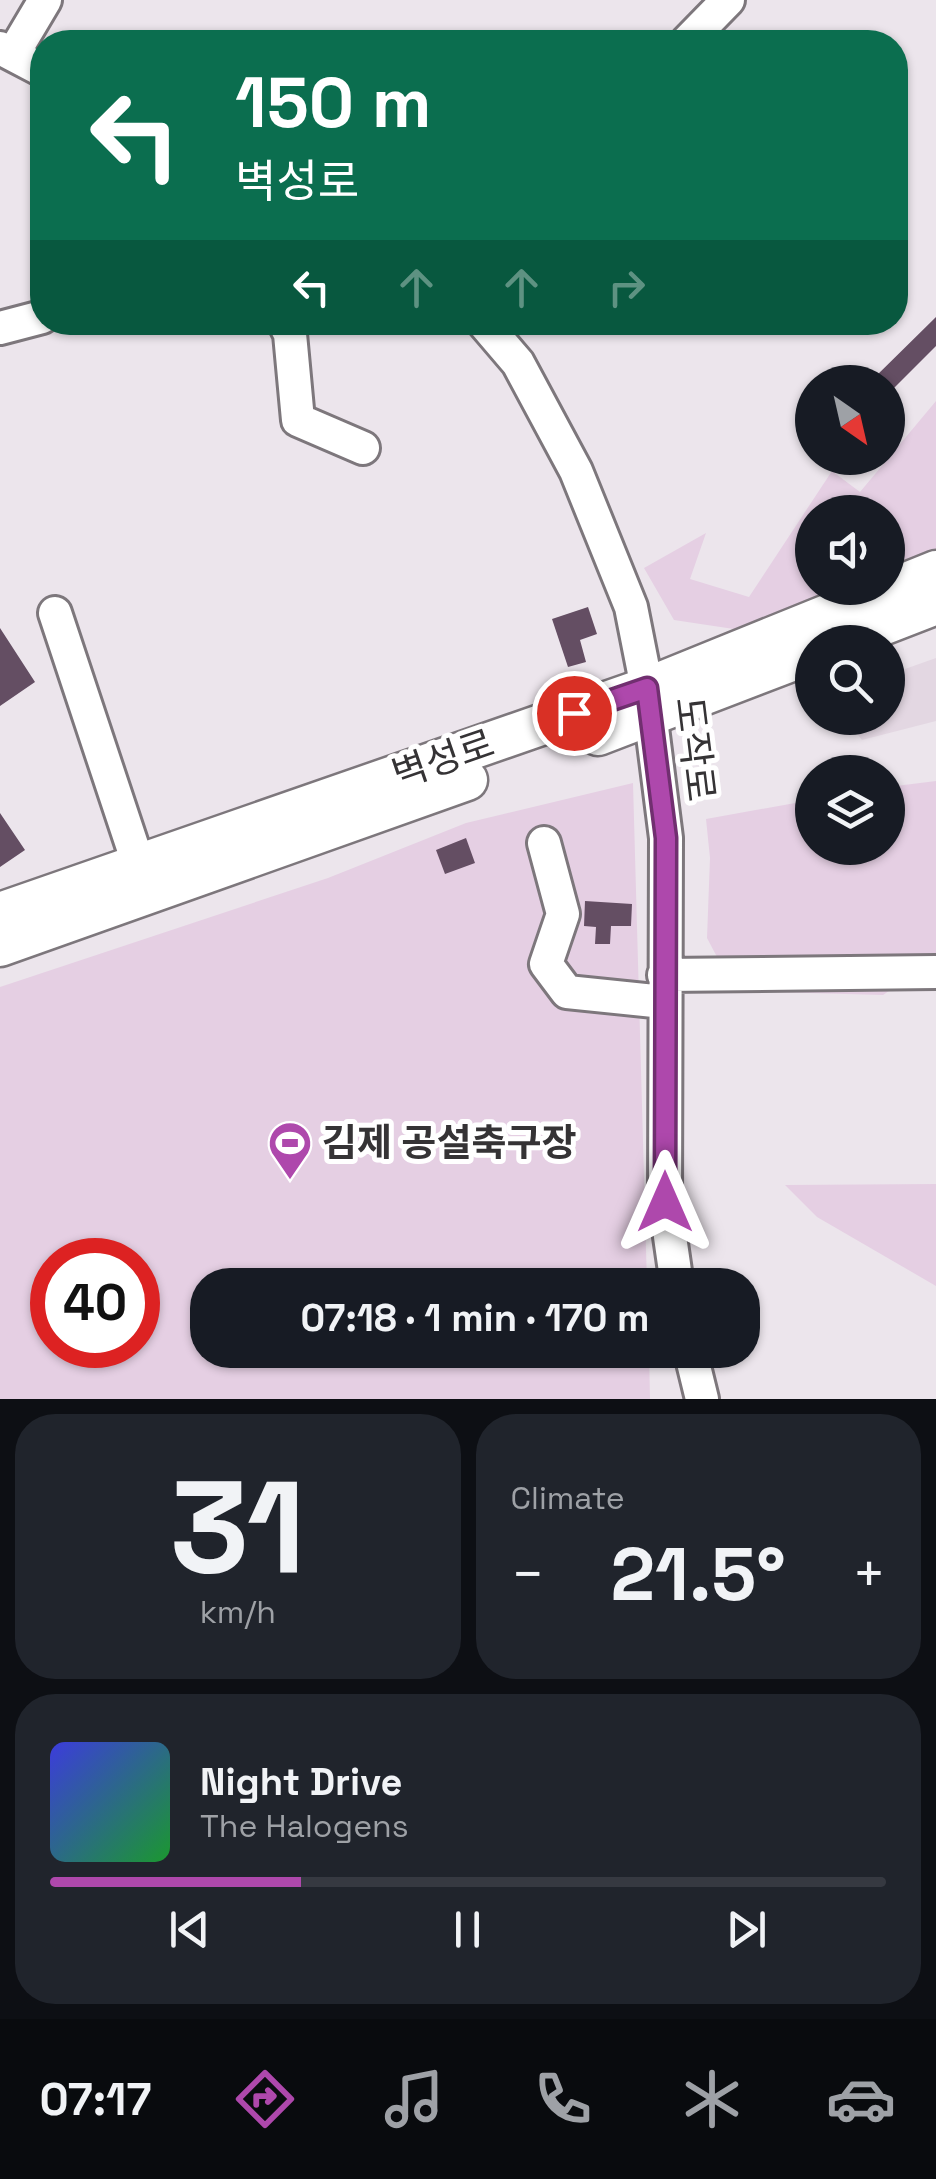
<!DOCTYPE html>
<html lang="en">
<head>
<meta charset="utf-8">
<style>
  body { margin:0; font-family:"Space Grotesk","Noto Sans KR",sans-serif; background:#20242c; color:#f1f3f6; height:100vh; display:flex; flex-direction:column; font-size:38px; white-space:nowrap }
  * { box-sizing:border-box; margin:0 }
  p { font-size:32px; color:#9ea1a6 }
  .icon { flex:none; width:55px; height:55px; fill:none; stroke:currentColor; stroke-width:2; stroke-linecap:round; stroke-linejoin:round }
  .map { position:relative; height:1399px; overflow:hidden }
  .side { display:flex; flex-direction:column; gap:15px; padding:15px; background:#0d0f14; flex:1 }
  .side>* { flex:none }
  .guide { position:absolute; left:30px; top:30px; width:878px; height:305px; border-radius:40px; box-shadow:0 2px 8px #0004; background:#0b6e4f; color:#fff; overflow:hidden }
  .needle { width:65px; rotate:146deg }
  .buttons { position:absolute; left:795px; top:365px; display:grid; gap:20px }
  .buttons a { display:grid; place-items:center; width:110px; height:110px; border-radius:50%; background:#171b24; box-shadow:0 2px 8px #0004; font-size:50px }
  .speed { position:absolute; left:30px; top:1238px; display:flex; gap:20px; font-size:50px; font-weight:700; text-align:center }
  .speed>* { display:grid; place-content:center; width:130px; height:130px; border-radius:50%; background:#171b24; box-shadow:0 2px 8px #0004; line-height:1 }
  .speed .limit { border:15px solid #d22; background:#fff; color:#111 }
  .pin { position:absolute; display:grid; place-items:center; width:85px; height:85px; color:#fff; margin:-42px; border:5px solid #fff; border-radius:50%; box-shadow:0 2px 10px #0007 }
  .me { position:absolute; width:110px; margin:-55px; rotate:0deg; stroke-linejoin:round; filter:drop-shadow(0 0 8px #0008) }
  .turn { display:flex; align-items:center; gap:35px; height:210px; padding:0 40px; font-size:45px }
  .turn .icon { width:130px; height:130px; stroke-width:2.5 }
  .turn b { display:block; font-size:70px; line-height:85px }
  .lanes { display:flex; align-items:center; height:95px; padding:0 40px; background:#0003; justify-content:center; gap:50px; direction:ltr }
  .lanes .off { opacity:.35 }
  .big { font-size:75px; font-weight:700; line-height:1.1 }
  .side .tile { flex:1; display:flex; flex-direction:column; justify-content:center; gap:15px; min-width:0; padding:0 35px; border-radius:40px; background:#20242c }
  .side .dial { align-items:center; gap:0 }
  .dial b { font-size:130px; line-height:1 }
  .song { display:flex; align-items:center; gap:30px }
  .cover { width:120px; height:120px; border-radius:15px; background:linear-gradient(135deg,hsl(240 70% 55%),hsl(130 70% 35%)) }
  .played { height:10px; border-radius:5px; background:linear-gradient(90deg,#ae48ac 30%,#363941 30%) }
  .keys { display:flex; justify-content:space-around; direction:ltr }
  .heat { display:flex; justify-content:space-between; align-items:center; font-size:55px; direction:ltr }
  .side .tiles { flex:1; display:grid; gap:15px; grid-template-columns:1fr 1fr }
  .tile:last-child { grid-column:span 2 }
  .trip { position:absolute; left:190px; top:1268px; width:570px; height:100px; border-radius:40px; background:#171b24; box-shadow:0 2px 8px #0004; font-weight:700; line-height:100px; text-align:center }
  .dock { display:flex; height:160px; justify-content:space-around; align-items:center; background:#090b0e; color:#9ea1a6 }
  .dock .icon { width:70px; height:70px }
  .dock .active { color:#ae48ac }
  .dock b { font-size:45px; color:#f1f3f6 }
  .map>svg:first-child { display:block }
</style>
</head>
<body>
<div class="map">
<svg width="936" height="1399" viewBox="0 0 936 1399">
  <rect width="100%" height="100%" fill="#ece5ec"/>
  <!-- built -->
  <path fill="#e3d7e2" d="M936 658V721L862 740 845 718H888V675Z"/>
  <!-- green -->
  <path fill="#e5cfe3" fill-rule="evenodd" d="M936 401V552L888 572V512H812V588H850L747 631 674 620 644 568 706 533 690 579 749 597 832 471 860 492Z
    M936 781V959L883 995 735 991 707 938 710 858 706 819 812 800V848H888V787Z
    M633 783 647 1285H208V1350H649L650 1399H0V987L328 878 466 823ZM52 1260H138V1345H52Z
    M936 1184V1286L817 1217 785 1185Z"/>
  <!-- building -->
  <path fill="#644e63" d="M936 317V346L888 394V382H870Z
    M588 607 597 634 580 640 586 662 568 667 552 619Z
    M0 628 35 682 0 706Z
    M0 813 25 850 0 867Z
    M466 838 475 863 445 874 436 850Z
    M585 901 632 904 631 926H611L610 944H595L596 927 584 926Z"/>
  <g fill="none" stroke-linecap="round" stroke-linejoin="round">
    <!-- minor casing -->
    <g stroke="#7d777c" stroke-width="38">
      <path id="minor" d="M687 42 728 0
        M0 48 42 70
        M13 54 45 0
        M284 322 290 334 298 420 363 448
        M483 322 518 363 576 471 631 607 647 688 666 838 665 1202 677 1285
        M0 328 42 317
        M55 613 139 866
        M544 843 563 914 546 964 567 992 664 1002
        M664 975 936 972
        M690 1350 702 1399"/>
    </g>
    <!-- major casing -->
    <g stroke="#7d777c" stroke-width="45">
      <path id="major" d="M838 642 936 604
        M598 735 812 653
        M0 913 647 688 936 571
        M0 946 467 780"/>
    </g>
    <!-- minor -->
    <use href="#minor" stroke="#fff" stroke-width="32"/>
    <!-- major -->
    <use href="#major" stroke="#fff" stroke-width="40"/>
  </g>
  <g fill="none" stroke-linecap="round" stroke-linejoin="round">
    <!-- route casing -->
    <g stroke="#712f70" stroke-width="25">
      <path id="route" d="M574 713 647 688 666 838 665 1202"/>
    </g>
    <!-- route -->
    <use href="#route" stroke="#ae48ac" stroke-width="18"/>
  </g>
  <!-- icons -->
  <defs>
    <g id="stadium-pin" transform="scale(2.25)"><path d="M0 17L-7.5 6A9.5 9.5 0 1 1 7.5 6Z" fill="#ae48ac" stroke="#fff"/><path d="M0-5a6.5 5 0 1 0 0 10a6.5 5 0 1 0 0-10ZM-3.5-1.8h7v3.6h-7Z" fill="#fff"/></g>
  </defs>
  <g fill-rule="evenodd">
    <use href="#stadium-pin" x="290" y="1143"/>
  </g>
  <g text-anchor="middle" stroke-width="10" stroke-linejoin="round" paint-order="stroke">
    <!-- street labels -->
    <g font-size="38" fill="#353335" stroke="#fff">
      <text transform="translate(695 749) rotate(83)" y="13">도작로</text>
      <text transform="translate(443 759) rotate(-19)" y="13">벽성로</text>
    </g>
    <!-- poi labels -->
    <g font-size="38" font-weight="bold" fill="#353335" stroke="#fff" text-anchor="start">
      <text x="322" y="1156">김제 공설축구장</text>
    </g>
  </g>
</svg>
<div class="buttons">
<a><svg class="needle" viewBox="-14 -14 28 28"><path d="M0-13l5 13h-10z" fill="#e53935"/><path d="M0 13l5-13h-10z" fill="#9ea1a6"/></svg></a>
<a><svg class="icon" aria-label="sound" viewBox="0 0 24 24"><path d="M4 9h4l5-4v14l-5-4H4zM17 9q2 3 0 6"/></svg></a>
<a><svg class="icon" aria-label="search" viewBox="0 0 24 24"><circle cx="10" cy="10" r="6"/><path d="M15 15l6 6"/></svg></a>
<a><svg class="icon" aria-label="layers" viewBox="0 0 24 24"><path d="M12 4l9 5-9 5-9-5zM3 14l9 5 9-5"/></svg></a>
</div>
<div class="speed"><div class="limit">40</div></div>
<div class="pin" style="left:574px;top:713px;background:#d93025"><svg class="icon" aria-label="arrive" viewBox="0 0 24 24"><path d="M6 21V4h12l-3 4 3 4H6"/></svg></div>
<svg class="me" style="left:665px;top:1202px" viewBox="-20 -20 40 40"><path d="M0-17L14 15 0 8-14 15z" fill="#ae48ac" stroke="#fff" stroke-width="4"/></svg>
<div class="trip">07:18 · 1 min · 170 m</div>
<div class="guide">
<div class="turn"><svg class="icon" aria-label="left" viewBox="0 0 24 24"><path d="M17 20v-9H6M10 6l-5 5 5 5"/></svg><div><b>150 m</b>벽성로</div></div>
<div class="lanes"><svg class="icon" aria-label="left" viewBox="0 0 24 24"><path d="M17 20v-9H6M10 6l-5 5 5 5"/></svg><svg class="icon off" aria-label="ahead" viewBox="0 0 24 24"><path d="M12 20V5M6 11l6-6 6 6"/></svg><svg class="icon off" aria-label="ahead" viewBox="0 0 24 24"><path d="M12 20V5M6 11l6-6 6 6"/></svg><svg class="icon off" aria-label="right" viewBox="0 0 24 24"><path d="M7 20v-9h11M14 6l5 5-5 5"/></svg></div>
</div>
</div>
<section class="side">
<div class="tiles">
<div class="tile dial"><b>31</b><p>km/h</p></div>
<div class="tile"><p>Climate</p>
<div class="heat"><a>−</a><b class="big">21.5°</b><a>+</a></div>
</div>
<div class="tile">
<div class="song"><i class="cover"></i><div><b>Night Drive</b><p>The Halogens</p></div></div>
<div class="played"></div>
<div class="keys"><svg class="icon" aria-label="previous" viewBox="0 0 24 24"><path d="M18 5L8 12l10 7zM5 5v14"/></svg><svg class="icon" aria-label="pause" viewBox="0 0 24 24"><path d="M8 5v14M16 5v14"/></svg><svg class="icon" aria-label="next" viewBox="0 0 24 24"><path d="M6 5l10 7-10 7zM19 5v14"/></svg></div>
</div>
</div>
</section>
<nav class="dock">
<b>07:17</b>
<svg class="icon active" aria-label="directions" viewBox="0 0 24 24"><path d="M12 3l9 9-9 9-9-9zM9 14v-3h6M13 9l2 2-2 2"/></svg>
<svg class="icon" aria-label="music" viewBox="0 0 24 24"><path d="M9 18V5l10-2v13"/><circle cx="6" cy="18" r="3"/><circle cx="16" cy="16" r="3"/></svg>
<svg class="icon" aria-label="phone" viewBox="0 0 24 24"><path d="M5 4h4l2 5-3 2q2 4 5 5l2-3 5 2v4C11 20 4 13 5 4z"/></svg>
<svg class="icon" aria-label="climate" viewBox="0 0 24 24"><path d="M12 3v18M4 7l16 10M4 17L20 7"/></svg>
<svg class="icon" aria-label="car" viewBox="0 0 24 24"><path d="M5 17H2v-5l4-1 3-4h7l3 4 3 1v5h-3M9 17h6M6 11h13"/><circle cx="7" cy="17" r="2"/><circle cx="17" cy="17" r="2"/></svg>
</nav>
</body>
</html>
